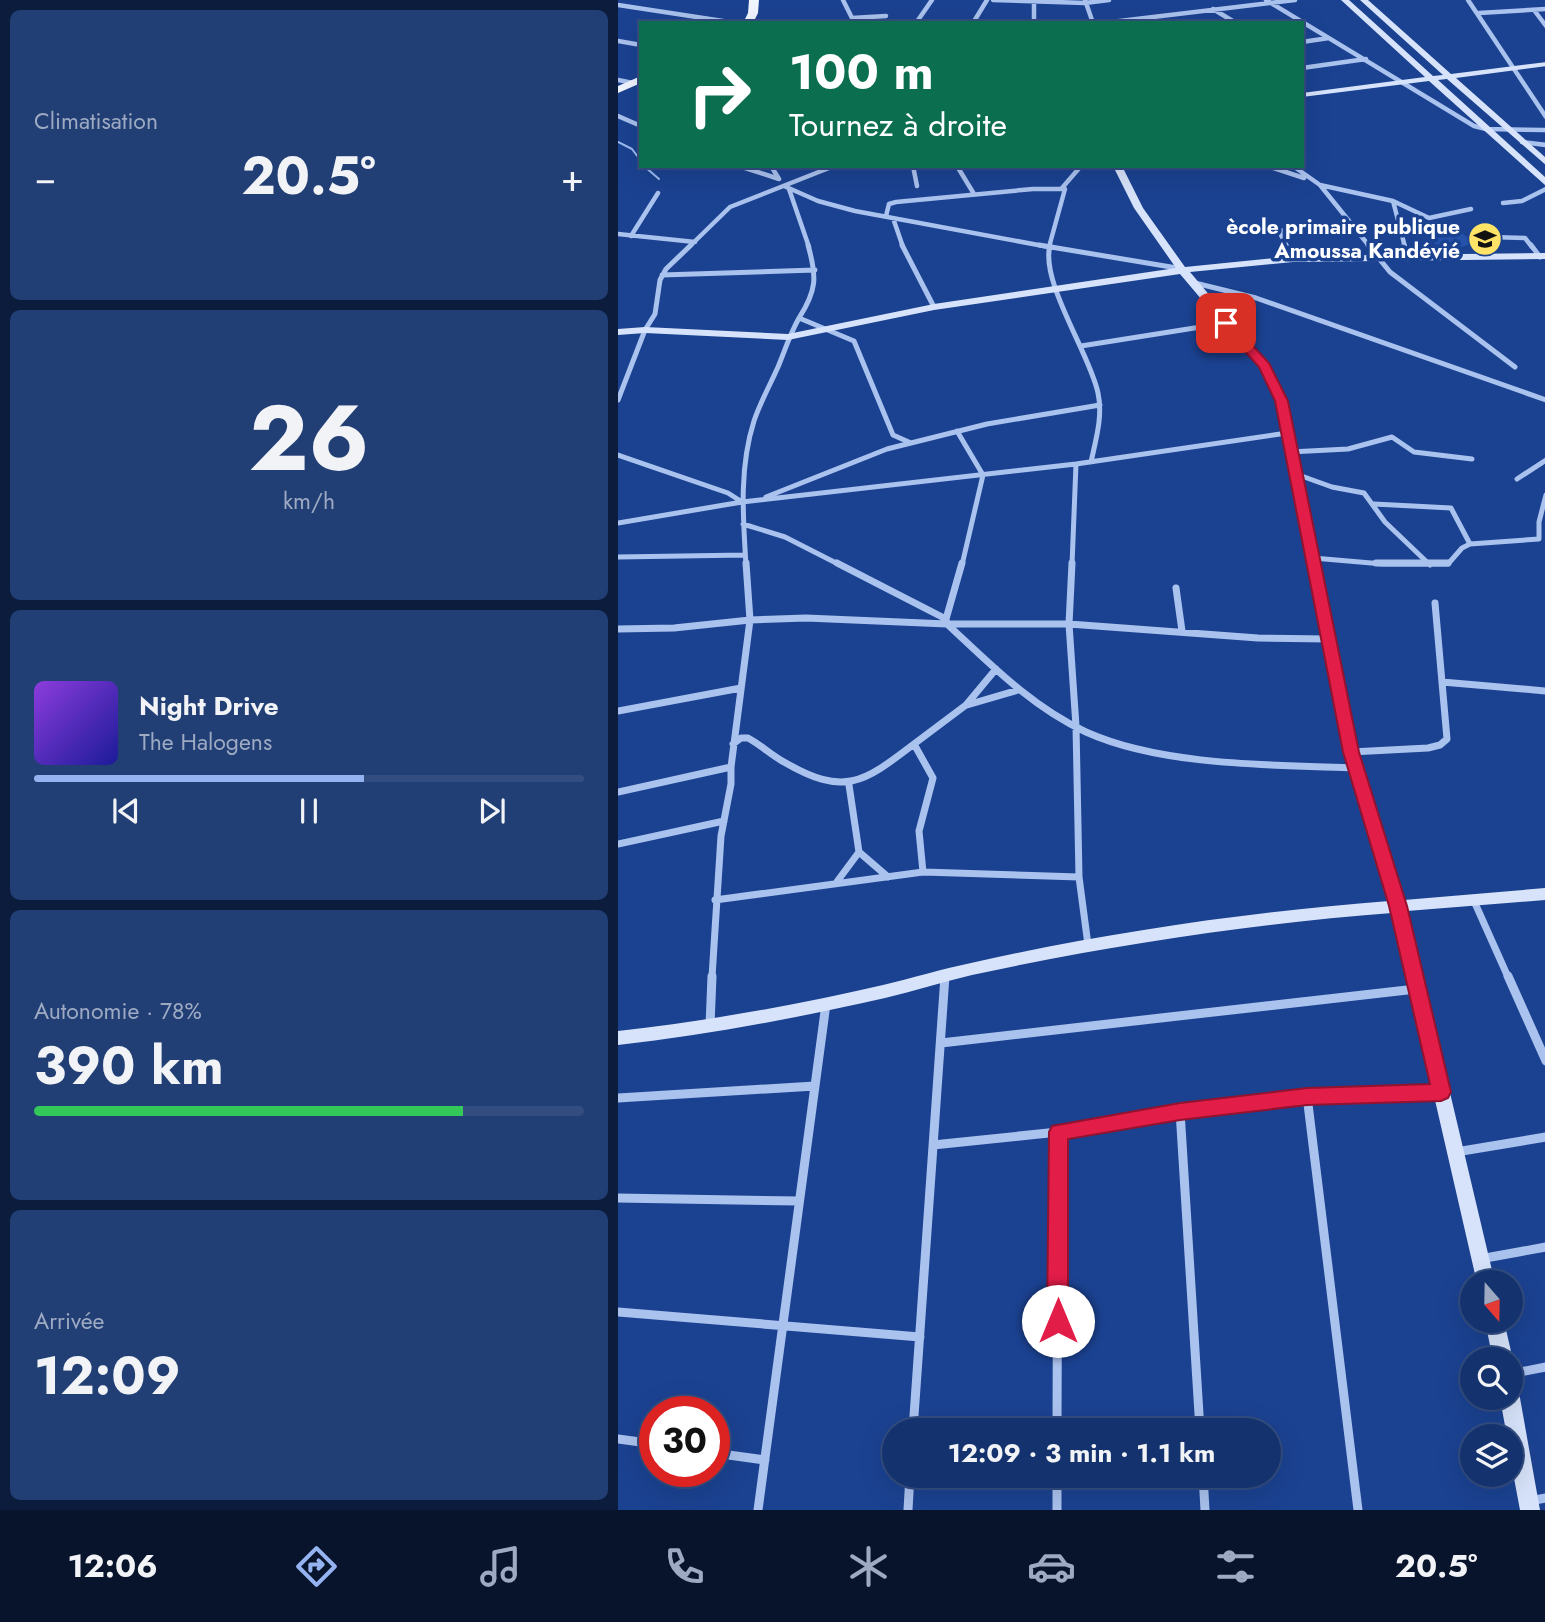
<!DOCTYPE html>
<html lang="fr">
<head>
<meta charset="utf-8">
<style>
  body { margin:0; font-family:Jost,sans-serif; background:#213e75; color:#f1f3f6; height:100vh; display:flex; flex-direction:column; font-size:26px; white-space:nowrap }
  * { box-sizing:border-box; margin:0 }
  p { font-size:23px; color:#9daac2 }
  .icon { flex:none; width:38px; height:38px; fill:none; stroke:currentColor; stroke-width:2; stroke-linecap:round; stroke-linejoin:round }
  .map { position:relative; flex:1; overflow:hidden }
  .drawer { display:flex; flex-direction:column; gap:10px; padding:10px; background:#0b1c3c; width:618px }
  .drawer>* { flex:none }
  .top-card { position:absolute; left:21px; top:21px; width:665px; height:147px; border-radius:0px; box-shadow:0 7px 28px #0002,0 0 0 2px #334d80; background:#0b6e4f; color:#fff; overflow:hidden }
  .needle { width:46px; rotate:160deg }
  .buttons { position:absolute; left:842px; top:1270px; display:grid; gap:14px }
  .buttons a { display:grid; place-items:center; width:63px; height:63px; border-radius:50%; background:#14326d; box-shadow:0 7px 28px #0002,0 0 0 2px #334d80; font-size:35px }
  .speed { position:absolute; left:21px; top:1396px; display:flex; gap:14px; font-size:35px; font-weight:700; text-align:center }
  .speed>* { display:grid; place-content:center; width:91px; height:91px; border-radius:50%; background:#14326d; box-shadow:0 7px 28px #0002,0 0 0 2px #334d80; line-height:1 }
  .speed .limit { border:10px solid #d22; background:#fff; color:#111 }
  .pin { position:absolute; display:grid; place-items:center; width:60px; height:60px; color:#fff; margin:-30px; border-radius:14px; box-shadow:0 4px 10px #0006 }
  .me { position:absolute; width:77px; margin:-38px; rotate:0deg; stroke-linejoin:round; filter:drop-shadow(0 0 5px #0008) }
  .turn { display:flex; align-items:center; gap:24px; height:147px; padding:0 35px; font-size:32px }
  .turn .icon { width:91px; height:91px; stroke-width:2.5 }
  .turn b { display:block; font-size:49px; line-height:60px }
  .big { font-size:52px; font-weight:700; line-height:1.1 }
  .drawer .widget { flex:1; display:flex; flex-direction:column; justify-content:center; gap:10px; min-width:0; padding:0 24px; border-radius:10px; background:#213e75 }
  .drawer .dial { align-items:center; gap:0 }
  .dial b { font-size:91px; line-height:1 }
  .song { display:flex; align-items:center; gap:21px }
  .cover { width:84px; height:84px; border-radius:10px; background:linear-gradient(135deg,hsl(270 70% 55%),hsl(240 70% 35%)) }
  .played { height:7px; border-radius:4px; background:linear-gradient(90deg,#95b2f1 60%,#334d80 60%) }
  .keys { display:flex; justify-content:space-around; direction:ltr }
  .heat { display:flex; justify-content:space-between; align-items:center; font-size:38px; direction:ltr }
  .charge { height:10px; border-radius:5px; background:linear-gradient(90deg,#34c759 78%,#334d80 0) }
  .trip { position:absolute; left:264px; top:1418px; width:399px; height:70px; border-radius:35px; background:#14326d; box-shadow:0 7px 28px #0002,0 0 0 2px #334d80; font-weight:700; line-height:70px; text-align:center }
  .dock { display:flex; height:112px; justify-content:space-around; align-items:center; background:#08142c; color:#9daac2 }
  .dock .icon { width:49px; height:49px }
  .dock .active { color:#95b2f1 }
  .dock b { font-size:32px; color:#f1f3f6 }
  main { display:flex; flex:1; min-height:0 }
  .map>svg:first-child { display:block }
</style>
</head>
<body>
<main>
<section class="drawer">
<div class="widget"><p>Climatisation</p>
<div class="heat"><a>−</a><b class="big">20.5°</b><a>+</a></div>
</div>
<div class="widget dial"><b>26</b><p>km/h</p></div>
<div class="widget">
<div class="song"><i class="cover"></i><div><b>Night Drive</b><p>The Halogens</p></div></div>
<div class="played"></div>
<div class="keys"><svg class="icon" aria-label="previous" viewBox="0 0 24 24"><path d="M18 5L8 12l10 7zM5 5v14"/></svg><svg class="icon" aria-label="pause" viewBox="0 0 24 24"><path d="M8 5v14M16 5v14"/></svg><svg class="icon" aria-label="next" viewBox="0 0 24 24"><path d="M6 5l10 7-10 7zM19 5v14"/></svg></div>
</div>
<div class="widget"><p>Autonomie · 78%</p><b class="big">390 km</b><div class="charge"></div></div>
<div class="widget"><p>Arrivée</p><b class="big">12:09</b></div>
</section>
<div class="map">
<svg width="928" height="1510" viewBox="0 0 928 1510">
  <rect width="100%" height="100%" fill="#1b4291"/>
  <!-- green -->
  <path fill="#2452aa" d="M830 229 843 232 852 240 851 244C838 251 822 250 812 240L815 232Z"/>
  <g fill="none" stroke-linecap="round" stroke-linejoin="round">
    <!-- stream -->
    <path stroke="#9dbbf0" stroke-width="2" d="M0 142 14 149 23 161
      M26 166 41 179"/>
    <!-- street-far3 -->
    <path stroke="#aac2ee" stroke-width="4.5" d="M225 0 236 22
      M375 0 467 3 491 0
      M467 0 475 23
      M648 0 856 126 868 129 928 130
      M850 0 928 117
      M416 1V23
      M0 5 118 23
      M595 9 618 23
      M916 10 928 26
      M861 13 928 9
      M234 18 268 16
      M298 23 314 0
      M355 23 369 0
      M485 23 677 0
      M0 41 23 45
      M684 42 711 38
      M684 68 748 59
      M0 80 15 83
      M0 116 23 126
      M904 142 928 145
      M121 166 161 179
      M153 166 161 179
      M295 166 299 186
      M339 166 356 194
      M649 166 686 178
      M675 166 702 185 752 247
      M702 185 775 201 811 218 853 209
      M166 186 200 201 237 211 431 247
      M444 188 463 166
      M171 189 191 247
      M775 201 787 247
      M885 203 904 201 928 189
      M268 216 271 204 278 202 415 189H447L431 247
      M275 218 285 247
      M0 234 77 242
      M13 236 40 193
      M872 237 907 238 914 247
      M71 247 112 207 216 166
      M669 247 661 231 692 227"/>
    <!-- street-far2 -->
    <path stroke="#aac2ee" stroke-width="5" d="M190 245C199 277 199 290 181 318L236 341 275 435 293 443
      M284 245 316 307
      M421 245 565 269
      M432 245C422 282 472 354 480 393 485 416 478 439 473 462
      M668 245 675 259
      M750 245 772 272 897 367
      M786 245 789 256
      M913 245 922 257
      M44 275 197 270
      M577 283 638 298 928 400
      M463 346 608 323
      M0 400 27 330 37 314 42 280 48 269 73 245
      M339 431 365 475 344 565
      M672 452 730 449 774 437 796 452 854 459
      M0 455 110 493 124 502
      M678 474 714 487 746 493 767 522 812 565
      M899 479 928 460
      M148 497 269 449 369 424 482 405
      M756 504 833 508 852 544
      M0 523 124 502 458 464 669 433
      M125 524 167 537 222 565
      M0 557 127 555
      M695 558 765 564H830L844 548 852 544 921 539V522L928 495
      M128 565C125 517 121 468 136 421 142 403 152 385 160 367 167 350 172 334 181 318
      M454 565 458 464"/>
    <!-- street-far1 -->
    <path stroke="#aac2ee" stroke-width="7" d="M219 563 328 619
      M344 563 328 619 329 624C372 664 414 707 468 732 543 766 655 765 737 768
      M454 563 451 624 458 726 461 877 470 945
      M758 563H830
      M558 588 564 631
      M0 629 56 628 132 620 188 618 329 624H451L640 638 710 639
      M824 682 928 691
      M349 705 400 690
      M0 711 123 688
      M115 744 123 738H130C143 745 153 755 166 762 226 797 245 783 296 744
      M733 752 810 748 822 745 829 739 817 603
      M231 785 241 852 270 877
      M0 792 113 767
      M0 844 106 821
      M305 872 301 831 315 778 296 744 348 705 378 669
      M218 883 241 852
      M97 900 305 872 461 877
      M856 901 890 977
      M94 977 103 836 113 784V767L132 620 128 563"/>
    <!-- street -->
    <path stroke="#aac2ee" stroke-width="9" d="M890 976 928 1061
      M92 1026 94 976
      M323 1043 798 989
      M689 1096 740 1510
      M0 1098 197 1086
      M562 1111 582 1430
      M315 1145 440 1132 562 1111 689 1096 822 1092
      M838 1152 928 1137
      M0 1198 181 1201
      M862 1259 928 1247
      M0 1312 302 1337
      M892 1374 928 1367
      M295 1430 327 976
      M439 1430 440 1132
      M0 1439 37 1444
      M96 1453 147 1460
      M439 1475V1510
      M585 1475 587 1510
      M911 1501 928 1498
      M140 1510 208 1004
      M290 1510 292 1475"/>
    <!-- secondary -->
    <path fill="#d7e3fa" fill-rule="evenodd" d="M723 0H731L815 76 825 75 742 0H750L833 74 928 62V66L838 78 928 158V165L829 79 820 80 928 178V186L811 81 684 97V93L807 77Z
      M495 166H504L525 208 567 267 675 256 928 253V259L675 262 572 272 646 360 665 390 740 752 786 900 928 888V900L789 911 877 1283H859L774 913C632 924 493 945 354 975 325 982 296 991 267 998 179 1018 90 1035 0 1045V1031C90 1021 178 1005 265 985 295 978 323 969 353 963 491 932 630 912 771 901L726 752 655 390 639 365 562 274 316 310 170 340 27 333 0 335V329L27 327 170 334 316 304 558 268 516 208Z
      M867 1321H886L895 1360 892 1365V1360H875Z
      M892 1388 899 1391 902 1398 922 1510H902L892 1457V1437H889L882 1398H892Z"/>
    <!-- primary -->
    <path fill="#f1f5ff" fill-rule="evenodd" d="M131 0H141L140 13 135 23H125L130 13Z
      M23 76V83L0 93V86Z"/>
  </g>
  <!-- route -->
  <path fill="#e11d48" stroke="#92132f" stroke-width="2" d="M604 321H612L651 363 670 401 741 752 789 906 833 1092 830 1098 823 1101 689 1105 562 1120 450 1139V1321L447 1329 440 1332 432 1329 429 1321 431 1132 434 1126 562 1103 689 1088 812 1084 771 906 725 752 657 401 641 367 604 326Z"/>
  <!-- icons -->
  <defs>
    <g id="school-disc" transform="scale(1.75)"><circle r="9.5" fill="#ffe367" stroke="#1b4291"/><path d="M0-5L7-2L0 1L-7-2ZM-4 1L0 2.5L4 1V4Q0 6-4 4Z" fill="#111"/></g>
  </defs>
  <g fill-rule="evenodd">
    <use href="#school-disc" x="867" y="239"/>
  </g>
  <g text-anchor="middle" stroke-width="7" stroke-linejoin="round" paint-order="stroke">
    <!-- far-poi labels -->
    <g font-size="21" font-weight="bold" fill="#fff" stroke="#1b4291" text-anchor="end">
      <text x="842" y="234">ècole primaire publique<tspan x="842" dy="24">Amoussa Kandévié</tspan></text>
    </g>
  </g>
</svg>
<div class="buttons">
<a><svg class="needle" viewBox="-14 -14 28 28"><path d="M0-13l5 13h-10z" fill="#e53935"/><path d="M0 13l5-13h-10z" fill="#9daac2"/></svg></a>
<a><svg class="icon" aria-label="search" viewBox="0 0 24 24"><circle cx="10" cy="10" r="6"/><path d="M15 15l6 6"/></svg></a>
<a><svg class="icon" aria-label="layers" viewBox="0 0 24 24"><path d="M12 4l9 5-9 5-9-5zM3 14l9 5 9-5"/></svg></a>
</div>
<div class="speed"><div class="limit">30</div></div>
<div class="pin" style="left:608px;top:323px;background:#d93025"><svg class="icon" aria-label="arrive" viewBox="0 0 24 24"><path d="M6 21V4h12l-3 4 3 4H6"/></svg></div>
<svg class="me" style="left:440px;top:1321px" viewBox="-20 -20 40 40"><circle r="19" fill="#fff"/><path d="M0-13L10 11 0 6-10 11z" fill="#e11d48"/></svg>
<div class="trip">12:09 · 3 min · 1.1 km</div>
<div class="top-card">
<div class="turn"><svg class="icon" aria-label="right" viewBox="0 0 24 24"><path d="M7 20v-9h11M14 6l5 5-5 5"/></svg><div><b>100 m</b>Tournez à droite</div></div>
</div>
</div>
</main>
<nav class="dock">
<b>12:06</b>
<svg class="icon active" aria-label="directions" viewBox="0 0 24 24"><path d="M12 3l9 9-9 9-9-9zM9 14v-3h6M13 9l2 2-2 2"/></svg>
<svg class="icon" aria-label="music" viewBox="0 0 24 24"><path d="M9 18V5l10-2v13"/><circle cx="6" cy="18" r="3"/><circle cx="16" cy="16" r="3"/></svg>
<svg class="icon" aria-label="phone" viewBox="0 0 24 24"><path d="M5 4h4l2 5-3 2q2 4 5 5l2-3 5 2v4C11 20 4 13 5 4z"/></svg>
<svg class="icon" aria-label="climate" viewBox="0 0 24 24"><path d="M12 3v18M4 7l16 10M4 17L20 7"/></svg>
<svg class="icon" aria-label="car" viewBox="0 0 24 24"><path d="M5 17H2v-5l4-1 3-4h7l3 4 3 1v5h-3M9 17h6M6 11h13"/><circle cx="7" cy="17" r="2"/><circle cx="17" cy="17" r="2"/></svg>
<svg class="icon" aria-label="filters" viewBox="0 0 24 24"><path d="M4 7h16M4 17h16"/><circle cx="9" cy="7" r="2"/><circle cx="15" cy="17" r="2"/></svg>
<b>20.5°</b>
</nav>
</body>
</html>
